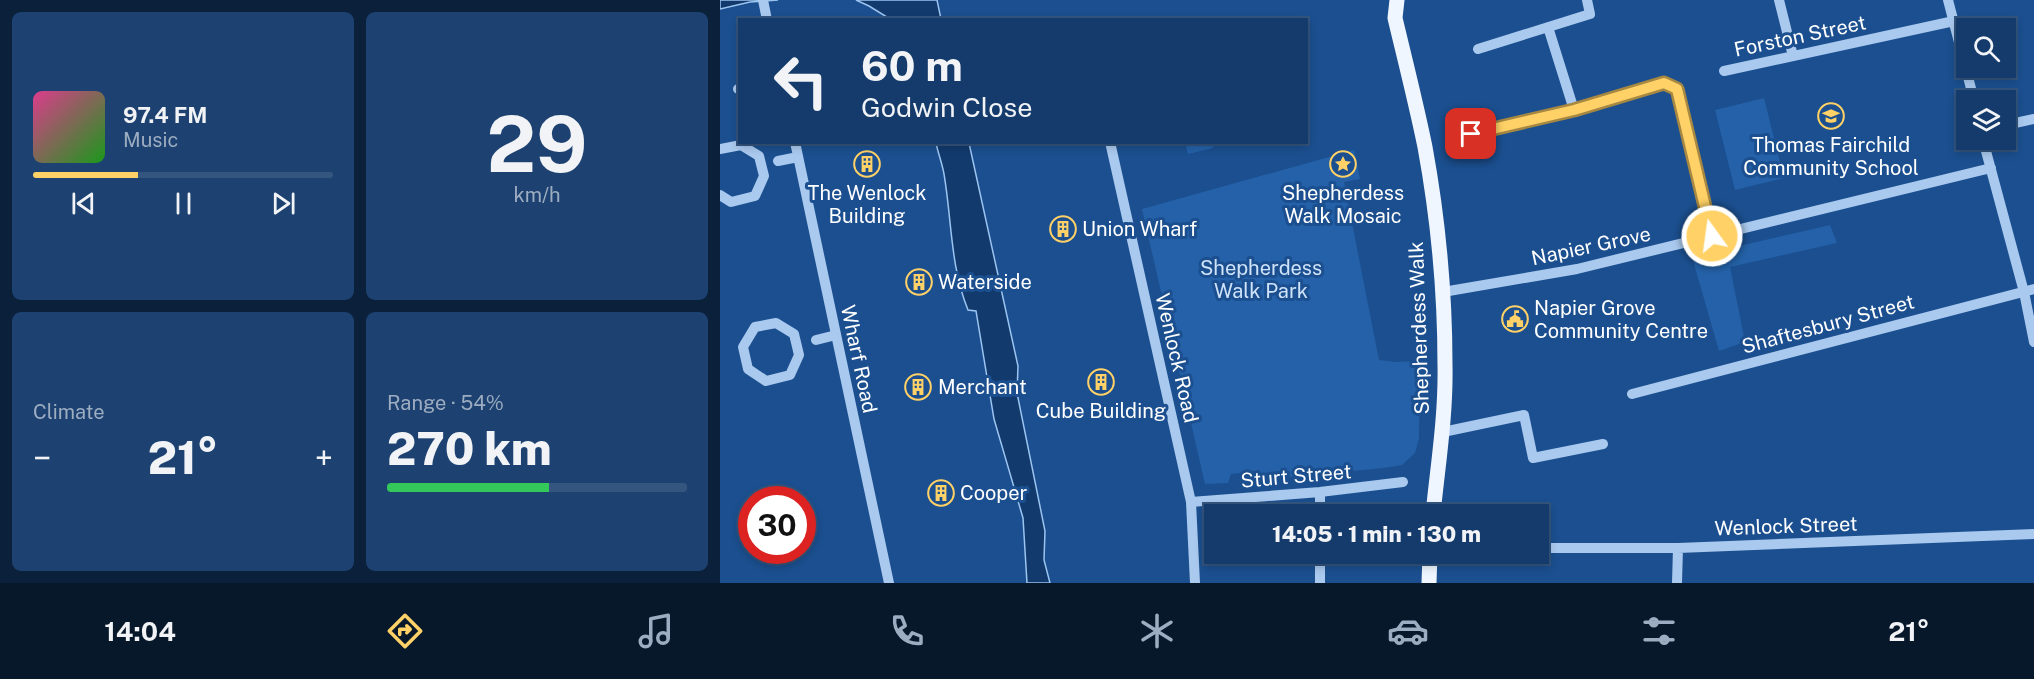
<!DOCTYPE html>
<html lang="en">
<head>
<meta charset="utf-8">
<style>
  body { margin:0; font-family:"Public Sans",sans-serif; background:#1d4271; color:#f1f3f6; height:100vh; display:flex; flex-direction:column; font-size:22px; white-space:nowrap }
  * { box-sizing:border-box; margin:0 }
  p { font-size:20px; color:#9dadc1 }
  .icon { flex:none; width:33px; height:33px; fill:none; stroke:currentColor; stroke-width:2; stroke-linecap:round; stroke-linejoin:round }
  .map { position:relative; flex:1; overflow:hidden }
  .sheet { display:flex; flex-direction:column; gap:12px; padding:12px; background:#0b203b; width:720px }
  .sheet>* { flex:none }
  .banner { position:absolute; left:18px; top:18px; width:570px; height:126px; border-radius:0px; box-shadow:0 3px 9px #0003,0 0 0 2px #33557e; background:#143b6b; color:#f1f3f6; overflow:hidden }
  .fabs { position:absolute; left:1236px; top:18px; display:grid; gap:12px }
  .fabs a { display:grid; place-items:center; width:60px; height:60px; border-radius:0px; background:#143b6b; box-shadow:0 3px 9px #0003,0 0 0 2px #33557e; font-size:30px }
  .speed { position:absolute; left:18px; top:486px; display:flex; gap:12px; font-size:30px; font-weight:700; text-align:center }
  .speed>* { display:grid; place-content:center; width:78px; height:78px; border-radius:50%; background:#143b6b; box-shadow:0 3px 9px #0003,0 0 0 2px #33557e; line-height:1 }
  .speed .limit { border:9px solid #d22; background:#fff; color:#111 }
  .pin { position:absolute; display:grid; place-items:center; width:51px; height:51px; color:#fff; margin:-26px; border-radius:12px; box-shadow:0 3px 9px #0006 }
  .me { position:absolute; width:66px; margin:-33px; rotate:346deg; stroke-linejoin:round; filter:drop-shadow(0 0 4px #0008) }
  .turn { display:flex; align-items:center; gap:21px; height:126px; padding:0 24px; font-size:27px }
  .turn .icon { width:78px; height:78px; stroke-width:2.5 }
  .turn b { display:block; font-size:42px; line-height:51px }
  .big { font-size:45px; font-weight:800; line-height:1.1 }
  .sheet .widget { flex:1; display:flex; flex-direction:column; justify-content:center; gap:9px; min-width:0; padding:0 21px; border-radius:9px; background:#1d4271 }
  .sheet .dial { align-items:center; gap:0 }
  .dial b { font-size:78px; line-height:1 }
  .song { display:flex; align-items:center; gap:18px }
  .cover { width:72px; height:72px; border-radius:9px; background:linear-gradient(135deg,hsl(330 70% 55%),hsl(120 70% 35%)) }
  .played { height:6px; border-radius:3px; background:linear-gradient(90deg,#ffd166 35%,#33557e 35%) }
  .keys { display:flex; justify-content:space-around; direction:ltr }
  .heat { display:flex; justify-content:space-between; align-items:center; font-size:33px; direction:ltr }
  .charge { height:9px; border-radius:4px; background:linear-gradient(90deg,#34c759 54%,#33557e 0) }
  .sheet .tiles { flex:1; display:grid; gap:12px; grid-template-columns:repeat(2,1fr) }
  .trip { position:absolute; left:484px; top:504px; width:345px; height:60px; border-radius:0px; background:#143b6b; box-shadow:0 3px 9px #0003,0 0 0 2px #33557e; font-weight:800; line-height:60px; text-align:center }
  .tab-bar { display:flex; height:96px; justify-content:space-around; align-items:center; background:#08182b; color:#9dadc1 }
  .tab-bar .icon { width:42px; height:42px }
  .tab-bar .active { color:#ffd166 }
  .tab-bar b { font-size:27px; color:#f1f3f6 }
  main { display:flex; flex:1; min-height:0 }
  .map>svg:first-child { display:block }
</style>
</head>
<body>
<main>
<section class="sheet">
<div class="tiles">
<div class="widget">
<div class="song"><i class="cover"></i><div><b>97.4 FM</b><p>Music</p></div></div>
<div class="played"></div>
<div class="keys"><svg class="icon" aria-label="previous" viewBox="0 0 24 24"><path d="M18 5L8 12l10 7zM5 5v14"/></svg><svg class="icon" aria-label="pause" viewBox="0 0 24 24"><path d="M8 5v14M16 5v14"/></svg><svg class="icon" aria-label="next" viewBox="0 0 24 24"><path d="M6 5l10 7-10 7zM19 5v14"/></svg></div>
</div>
<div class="widget dial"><b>29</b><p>km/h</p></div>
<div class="widget"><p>Climate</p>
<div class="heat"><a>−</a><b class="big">21°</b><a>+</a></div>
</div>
<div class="widget"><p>Range · 54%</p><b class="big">270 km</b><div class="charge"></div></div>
</div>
</section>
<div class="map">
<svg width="1314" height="583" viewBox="0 0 1314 583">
  <rect width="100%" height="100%" fill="#1b4f8f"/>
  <!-- green -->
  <path fill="#2461a8" d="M1044 98 1064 178 1015 190 995 110Z
    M465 143H492L493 148 468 154Z
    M634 150 640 179 624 182 659 360 675 362 700 361 699 438 695 453 682 465 664 468 546 479 538 471 511 474 508 483 485 484 422 209Z
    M1110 225 1117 243 1010 267 1025 342 999 351 972 257Z"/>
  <!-- water -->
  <path fill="#123a6d" stroke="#9cc4f0" stroke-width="1.5" d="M0 0H58L30 2 0 9Z
    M136 0H217L221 19H170L149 6Z
    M216 143H249L298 366 297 393 325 531 324 560 330 583H307L303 518 274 419 256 311 248 310C230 265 232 221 224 174 222 163 218 153 216 143Z"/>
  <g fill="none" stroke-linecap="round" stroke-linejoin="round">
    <!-- minor -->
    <path stroke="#a9c9ee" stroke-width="10" d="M43 0 47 20
      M1059 0 1073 56
      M1228 0 1254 100
      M828 27 854 110
      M758 49 870 14 867 0
      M1004 71 1234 21
      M18 89H20
      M1286 125 1314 119
      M731 139 854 110 944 83 957 89 992 236
      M1263 140 1304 292 1314 342
      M75 142 169 583
      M390 142 471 502 475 583
      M0 149 21 145 39 156 44 176 35 196 11 202 0 195
      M58 161 78 157
      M723 292 857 269 1271 168
      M56 323 74 334 79 355 70 375 46 381 28 369 23 347 35 327Z
      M96 340 116 335
      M912 394 1314 289
      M723 432 804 415 813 458 883 444
      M600 492V514
      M471 502 600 492 683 482
      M819 548H958L1314 534
      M600 554V583
      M957 583 958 548"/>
    <!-- major -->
    <path stroke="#f0f6ff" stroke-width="15" d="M677 0 675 18C685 60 696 103 705 147 718 218 725 292 725 365 726 415 718 464 713 514
      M709 583 710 554"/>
  </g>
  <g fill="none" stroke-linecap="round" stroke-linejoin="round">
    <!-- route casing -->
    <g stroke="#a68842" stroke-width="15">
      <path id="route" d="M751 134 854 110 944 83 957 89 992 236"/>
    </g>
    <!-- route -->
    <use href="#route" stroke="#ffd166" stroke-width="10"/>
  </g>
  <!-- icons -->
  <defs>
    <g id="school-ring" transform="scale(1.35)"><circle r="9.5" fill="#1b4f8f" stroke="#ffd166" stroke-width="1.5"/><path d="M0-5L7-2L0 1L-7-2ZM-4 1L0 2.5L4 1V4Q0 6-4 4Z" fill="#ffd166"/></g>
    <g id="building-ring" transform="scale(1.35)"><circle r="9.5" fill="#1b4f8f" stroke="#ffd166" stroke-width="1.5"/><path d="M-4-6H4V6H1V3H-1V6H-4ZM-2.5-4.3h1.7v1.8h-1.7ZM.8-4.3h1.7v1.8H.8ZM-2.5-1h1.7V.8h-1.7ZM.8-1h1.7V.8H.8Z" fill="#ffd166"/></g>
    <g id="sight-ring" transform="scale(1.35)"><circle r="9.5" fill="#1b4f8f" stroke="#ffd166" stroke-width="1.5"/><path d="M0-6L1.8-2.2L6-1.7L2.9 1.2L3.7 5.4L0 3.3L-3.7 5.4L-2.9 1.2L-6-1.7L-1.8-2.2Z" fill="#ffd166"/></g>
    <g id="civic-ring" transform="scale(1.35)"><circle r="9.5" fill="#1b4f8f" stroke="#ffd166" stroke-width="1.5"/><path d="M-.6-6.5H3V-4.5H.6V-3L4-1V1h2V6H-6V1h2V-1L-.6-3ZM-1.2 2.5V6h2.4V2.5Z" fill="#ffd166"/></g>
  </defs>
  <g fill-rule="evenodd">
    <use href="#school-ring" x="1111" y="116"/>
    <use href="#building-ring" x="147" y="164"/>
    <use href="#sight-ring" x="623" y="164"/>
    <use href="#building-ring" x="343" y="229"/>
    <use href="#building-ring" x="199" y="282"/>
    <use href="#civic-ring" x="795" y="319"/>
    <use href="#building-ring" x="381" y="382"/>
    <use href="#building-ring" x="198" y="387"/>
    <use href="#building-ring" x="221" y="493"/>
  </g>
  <g text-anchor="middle" stroke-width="6" stroke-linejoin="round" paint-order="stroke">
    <!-- street labels -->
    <g font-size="20" fill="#fff" stroke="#1b4f8f">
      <text transform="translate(1080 36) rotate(-12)" y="7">Forston Street</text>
      <text transform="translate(871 246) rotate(-12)" y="7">Napier Grove</text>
      <text transform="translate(1108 324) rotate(-15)" y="7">Shaftesbury Street</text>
      <text transform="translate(699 328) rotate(-92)" y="7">Shepherdess Walk</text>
      <text transform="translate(457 358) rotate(77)" y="7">Wenlock Road</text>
      <text transform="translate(139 359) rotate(78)" y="7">Wharf Road</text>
      <text transform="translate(576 476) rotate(-5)" y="7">Sturt Street</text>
      <text transform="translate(1066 526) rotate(-2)" y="7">Wenlock Street</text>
    </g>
    <!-- poi labels -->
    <g font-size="20" fill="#fff" stroke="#1b4f8f" text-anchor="start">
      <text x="1111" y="152" text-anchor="middle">Thomas Fairchild<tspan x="1111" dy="23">Community School</tspan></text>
      <text x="147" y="200" text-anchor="middle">The Wenlock<tspan x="147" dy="23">Building</tspan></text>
      <text x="623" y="200" text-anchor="middle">Shepherdess<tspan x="623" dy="23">Walk Mosaic</tspan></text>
      <text x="362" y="236">Union Wharf</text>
      <text x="218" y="289">Waterside</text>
      <text x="814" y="315">Napier Grove<tspan x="814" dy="23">Community Centre</tspan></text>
      <text x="218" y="394">Merchant</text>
      <text x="381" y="418" text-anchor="middle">Cube Building</text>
      <text x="240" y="500">Cooper</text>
    </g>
    <!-- park labels -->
    <g font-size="20" fill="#cfe3fa" stroke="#1b4f8f">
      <text x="541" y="275">Shepherdess<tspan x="541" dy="23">Walk Park</tspan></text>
    </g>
  </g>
</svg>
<div class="fabs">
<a><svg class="icon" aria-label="search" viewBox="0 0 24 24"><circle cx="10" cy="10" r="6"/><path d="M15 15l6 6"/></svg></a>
<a><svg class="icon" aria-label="layers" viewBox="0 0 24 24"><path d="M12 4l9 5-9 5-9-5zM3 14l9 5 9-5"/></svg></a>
</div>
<div class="speed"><div class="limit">30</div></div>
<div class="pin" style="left:751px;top:134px;background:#d93025"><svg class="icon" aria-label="arrive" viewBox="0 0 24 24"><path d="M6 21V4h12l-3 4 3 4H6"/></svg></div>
<svg class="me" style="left:992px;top:236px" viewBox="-20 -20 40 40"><circle r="17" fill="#ffd166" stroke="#fff" stroke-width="3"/><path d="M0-11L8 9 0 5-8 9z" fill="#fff"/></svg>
<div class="trip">14:05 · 1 min · 130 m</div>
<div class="banner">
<div class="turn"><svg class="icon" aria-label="left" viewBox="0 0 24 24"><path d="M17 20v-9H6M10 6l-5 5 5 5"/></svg><div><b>60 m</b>Godwin Close</div></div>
</div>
</div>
</main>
<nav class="tab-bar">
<b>14:04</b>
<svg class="icon active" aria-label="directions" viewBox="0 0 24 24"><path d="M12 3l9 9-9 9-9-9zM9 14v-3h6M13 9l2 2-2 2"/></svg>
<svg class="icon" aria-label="music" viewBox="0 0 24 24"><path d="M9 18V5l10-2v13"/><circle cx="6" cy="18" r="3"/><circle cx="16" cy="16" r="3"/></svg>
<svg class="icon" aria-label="phone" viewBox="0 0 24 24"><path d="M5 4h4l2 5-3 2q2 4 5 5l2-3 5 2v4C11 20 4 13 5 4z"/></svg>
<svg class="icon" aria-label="climate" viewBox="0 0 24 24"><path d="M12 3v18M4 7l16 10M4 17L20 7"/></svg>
<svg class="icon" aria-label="car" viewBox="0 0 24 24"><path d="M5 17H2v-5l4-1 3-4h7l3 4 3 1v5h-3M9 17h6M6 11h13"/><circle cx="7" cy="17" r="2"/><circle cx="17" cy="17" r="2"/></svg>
<svg class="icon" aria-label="filters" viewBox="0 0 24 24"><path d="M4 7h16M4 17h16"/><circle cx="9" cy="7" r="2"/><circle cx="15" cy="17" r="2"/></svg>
<b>21°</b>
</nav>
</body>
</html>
